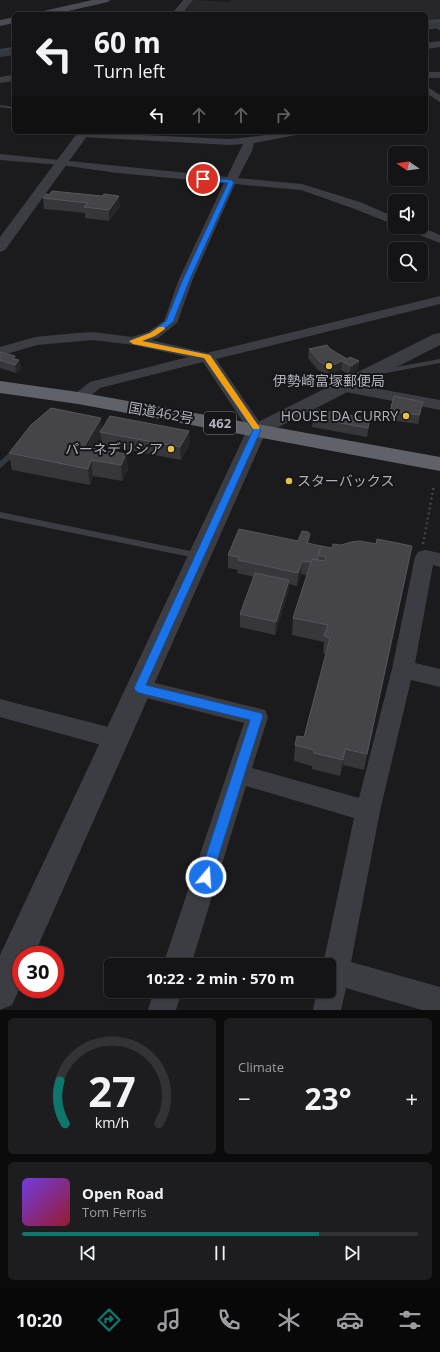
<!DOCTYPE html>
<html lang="en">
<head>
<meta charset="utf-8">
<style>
  body { margin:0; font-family:"Open Sans","Noto Sans JP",sans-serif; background:#1d1d1f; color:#f1f3f6; height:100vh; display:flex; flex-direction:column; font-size:15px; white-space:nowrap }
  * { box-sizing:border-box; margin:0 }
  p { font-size:13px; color:#9d9ea1 }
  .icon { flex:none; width:22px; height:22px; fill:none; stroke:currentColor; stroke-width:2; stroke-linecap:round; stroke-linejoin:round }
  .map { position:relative; height:1010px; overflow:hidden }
  .panel { display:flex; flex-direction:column; gap:8px; padding:8px; background:#0b0b0c; flex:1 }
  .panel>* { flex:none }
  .top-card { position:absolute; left:12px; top:12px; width:416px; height:122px; border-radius:6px; box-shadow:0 1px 3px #0004,0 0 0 1px #333335; background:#141416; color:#f1f3f6; overflow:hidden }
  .needle { width:26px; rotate:283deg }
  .controls { position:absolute; left:388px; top:146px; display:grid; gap:8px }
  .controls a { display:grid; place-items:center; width:40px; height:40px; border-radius:6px; background:#141416; box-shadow:0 1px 3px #0004,0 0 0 1px #333335; font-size:20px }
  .speed { position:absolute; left:12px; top:946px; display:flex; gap:8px; font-size:20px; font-weight:700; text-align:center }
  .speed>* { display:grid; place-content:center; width:52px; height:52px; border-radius:50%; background:#141416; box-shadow:0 1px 3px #0004,0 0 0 1px #333335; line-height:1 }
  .speed .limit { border:6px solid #d22; background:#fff; color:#111 }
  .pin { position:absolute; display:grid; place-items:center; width:34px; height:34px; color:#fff; margin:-17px; border:2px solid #fff; border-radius:50%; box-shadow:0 1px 4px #0007 }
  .me { position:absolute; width:44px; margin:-22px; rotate:18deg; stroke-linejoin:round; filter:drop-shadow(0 0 3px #0008) }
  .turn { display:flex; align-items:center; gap:14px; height:84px; padding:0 16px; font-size:18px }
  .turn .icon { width:52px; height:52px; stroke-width:2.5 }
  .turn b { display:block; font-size:28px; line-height:34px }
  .lanes { display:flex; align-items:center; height:38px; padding:0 16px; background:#0003; justify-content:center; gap:20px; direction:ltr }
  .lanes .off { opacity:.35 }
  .big { font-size:30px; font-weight:700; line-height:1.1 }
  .panel .widget { flex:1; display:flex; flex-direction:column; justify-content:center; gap:6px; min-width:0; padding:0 14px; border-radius:6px; background:#1d1d1f }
  .panel .dial { align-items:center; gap:0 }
  .dial svg { height:104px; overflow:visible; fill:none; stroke:#333335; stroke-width:7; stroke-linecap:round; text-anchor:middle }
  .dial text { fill:#f1f3f6; stroke:none }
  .song { display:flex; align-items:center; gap:12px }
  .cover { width:48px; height:48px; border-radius:6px; background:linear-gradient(135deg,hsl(260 70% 55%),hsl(350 70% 35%)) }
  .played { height:4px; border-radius:2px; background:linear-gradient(90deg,#0f766e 75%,#333335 75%) }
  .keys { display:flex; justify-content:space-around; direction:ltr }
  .heat { display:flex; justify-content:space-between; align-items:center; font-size:22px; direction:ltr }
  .panel .tiles { flex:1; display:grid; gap:8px; grid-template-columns:1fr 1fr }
  .widget:last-child { grid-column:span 2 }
  .trip { position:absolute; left:104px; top:958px; width:232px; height:40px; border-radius:6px; background:#141416; box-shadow:0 1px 3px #0004,0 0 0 1px #333335; font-weight:700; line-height:40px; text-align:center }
  .tabs { display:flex; height:64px; justify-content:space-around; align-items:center; background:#080809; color:#9d9ea1 }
  .tabs .icon { width:28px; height:28px }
  .tabs .active { color:#0f766e }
  .tabs b { font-size:18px; color:#f1f3f6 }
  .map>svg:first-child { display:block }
</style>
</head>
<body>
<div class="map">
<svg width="440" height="1010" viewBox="0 0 440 1010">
  <rect width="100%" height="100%" fill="#1b1b1d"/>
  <!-- built -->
  <path fill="#27272a" d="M193 0 229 2 230 0H440V19L426 21V14H183Z"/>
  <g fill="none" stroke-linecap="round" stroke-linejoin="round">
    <!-- stream -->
    <path stroke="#313841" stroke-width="5.5" d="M0 465 14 452"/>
    <!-- river -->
    <path fill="#313841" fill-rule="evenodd" d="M440 20V28L426 30V22Z
      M14 47V55L0 57V49Z"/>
    <!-- path -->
    <path stroke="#424349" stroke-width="2.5" stroke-dasharray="2 3" stroke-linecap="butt" d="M423 544 434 485"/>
    <!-- service -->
    <path fill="#3c3d42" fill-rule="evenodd" d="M437 27H440V30L437 29Z
      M14 47V49L0 51V49Z
      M0 105 14 107V109L0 107Z
      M440 359V363L386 373H378L374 371 378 369H386Z
      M0 512 200 553 203 554 205 556 203 558 200 559 0 518Z"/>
    <!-- minor -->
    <path fill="#3c3d42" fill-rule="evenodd" d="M440 19V23L426 24V20Z
      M426 72H440V78H426Z
      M14 75V81L0 83V77Z
      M426 86 440 95V102L426 93Z
      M79 132 229 139C253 138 277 132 301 132L296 135 254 143 252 151 238 178 302 184 360 202 395 217V225L352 208 301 190 235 184 193 279 177 323 158 338 151 340 207 353 440 296V304L216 359 265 430 263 434 257 435 251 434 203 362 100 388 84 401 78 403 72 401 70 398 90 382 188 357 134 345 93 340 37 345 0 356V347L35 337 77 333 93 332 132 337 148 332 164 321 179 279 224 183 117 173 61 165 0 160V154L227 177 243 144 229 145 83 137 79 136 78 134Z
      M404 227H421L440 235V243L406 230Z
      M341 382 440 400V410L335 390 333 387 335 384Z
      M425 550 440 553V567L433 565 415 663 440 669V687L411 680 380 811 351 962 440 987V1010H422L346 988 341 1010H313L317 991H329V965H323L354 818 246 786 191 965H163L244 723 131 694 128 688 131 682 139 679 265 710 268 717 252 768 359 798 392 669 415 557 418 552Z
      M0 699 116 729 124 732 127 739 124 746 116 749 0 717Z
      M154 991H182L176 1010H148Z"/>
    <!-- tertiary -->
    <path fill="#3c3d42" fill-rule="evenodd" d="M183 0H193L182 14H172Z
      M440 41V47L426 49V43Z
      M78 132H90L5 250 0 252V237Z
      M440 333V345L265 434 34 955H21V985L12 1005 0 1010V955L247 430 250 426 434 334Z"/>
    <!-- secondary -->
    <path fill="#4a4b52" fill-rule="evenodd" d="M92 0H110L108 2 55 14H37L39 12Z
      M14 17V23L0 26V20Z"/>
    <!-- trunk -->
    <path fill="#60626a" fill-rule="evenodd" d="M0 381 78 392 440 457V471L78 404 0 393Z"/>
  </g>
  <!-- wall -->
  <path fill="#37373b" d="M46 194 120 207 109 221 85 218V213L44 209 43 198Z
    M309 349H330L347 359 359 361 358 369 350 375 341 370 328 375 318 370 308 358Z
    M0 352 15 356 16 359 19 360 21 369 16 373 0 368Z
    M390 411H421L418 424 389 420Z
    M313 418 370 419 367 437 312 427Z
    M102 429 190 444 181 460 102 445 101 437 94 449 126 454 128 470 122 481 93 476 90 485 12 470 9 453Z
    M309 544 332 548 341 545 376 544 412 546 409 562 364 770 343 765 340 776 312 769V766L294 761 295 745 304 737 326 654 323 653 324 642 292 635 293 618 307 575 301 574 297 586 289 584 288 593 275 635 240 627V614L254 577 237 573 238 570 228 568V555Z"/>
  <!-- shaded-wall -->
  <path fill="#262629" d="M119 196 120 207 109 221V210Z
    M15 356 16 363 19 360 21 369 16 373 15 365 13 359Z
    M342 361 341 370 328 375 329 367Z
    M359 361 358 369 350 375 351 366Z
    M101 418 102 433 100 432 101 437 86 463 84 447Z
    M189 431 190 444 181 460 180 447Z
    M126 454 128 470 122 481 121 465Z
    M91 460 93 476 90 485 88 469Z
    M310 534 309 547 307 543Z
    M412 546 409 562 364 770 367 754Z
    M302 561 301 574 297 586 298 573Z
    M289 580 288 593 275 635 276 622Z
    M345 749 343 765 340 776 343 760Z"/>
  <!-- building -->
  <path fill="#444449" stroke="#55555b" d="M52 191 102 196 104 194 119 196 109 210 84 207 88 203 43 198 46 194 49 195Z
    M327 345 330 349 347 359 350 357 359 361 351 366 342 361 329 367 319 361 309 349Z
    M0 352 15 356 13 359 19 360 15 365 0 360Z
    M394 396 423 402 419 415 390 411Z
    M51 408 101 418 84 447 126 454 121 465 91 460 88 469 9 453 31 425Z
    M316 409 370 419 368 428 313 418Z
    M110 416 189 431 180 447 100 432Z
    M239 529 298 541 302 531 308 532 310 534 307 543 321 546 317 560 312 559 311 562 302 561 298 573 238 560 239 557 228 555Z
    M377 539 412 546 367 754 345 749 343 760 314 753V750L295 745 297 736 304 737 330 638 324 636 328 625 293 618 312 559 325 561 326 557 318 555 321 546 332 548 333 544 341 545 351 542 360 541 376 544Z
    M255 573 289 580 276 622 240 614Z"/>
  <!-- route -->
  <path fill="#1a73e8" stroke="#114b97" d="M201 177 231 180 234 182 190 279 173 322 155 336 142 341 210 355 261 430 146 685 257 712 261 713 263 716 212 877 210 881 206 883 201 881 199 877 250 720 139 693 136 691 134 688 253 430 204 358 133 344 129 341 150 333 166 321 183 279 228 183 203 180H201Z"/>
  <!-- slow -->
  <path fill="#f59e0b" d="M159 327H164L165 329 155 336 142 341 210 355 260 428 258 429H253L204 358 133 344 129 341 150 333Z"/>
  <!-- markers -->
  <g fill="#e7c049" stroke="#161618" stroke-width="1.5">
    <circle cx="329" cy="366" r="4"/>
    <circle cx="406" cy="416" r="4"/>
    <circle cx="171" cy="449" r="4"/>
    <circle cx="289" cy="481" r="4"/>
  </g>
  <g text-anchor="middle" stroke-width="4" stroke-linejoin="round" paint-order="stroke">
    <!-- shield labels -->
    <rect fill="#161618" stroke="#81828b" stroke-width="1" x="204" y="412" width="32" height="22" rx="3"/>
    <g font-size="13" font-weight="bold" fill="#afb1bc">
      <text x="220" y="428">462</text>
    </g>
    <!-- poi labels -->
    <g font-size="14" fill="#afb1bc" stroke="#161618" text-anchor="end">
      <text x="329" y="386" text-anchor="middle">伊勢崎富塚郵便局</text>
      <text x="398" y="421">HOUSE DA CURRY</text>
      <text x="163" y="454">パーネデリシア</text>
      <text x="297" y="486" text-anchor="start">スターバックス</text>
    </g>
    <!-- street labels -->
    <g font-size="14" fill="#afb1bc" stroke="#161618">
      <text transform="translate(161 413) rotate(10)" y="5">国道462号</text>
    </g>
  </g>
</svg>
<div class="controls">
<a><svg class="needle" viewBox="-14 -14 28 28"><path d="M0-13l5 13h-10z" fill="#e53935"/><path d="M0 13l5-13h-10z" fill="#9d9ea1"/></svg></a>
<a><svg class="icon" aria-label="sound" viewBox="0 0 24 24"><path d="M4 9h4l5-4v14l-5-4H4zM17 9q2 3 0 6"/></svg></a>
<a><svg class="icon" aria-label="search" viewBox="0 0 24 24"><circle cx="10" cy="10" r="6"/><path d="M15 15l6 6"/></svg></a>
</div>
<div class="speed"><div class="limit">30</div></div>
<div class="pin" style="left:203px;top:179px;background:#d93025"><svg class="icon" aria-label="arrive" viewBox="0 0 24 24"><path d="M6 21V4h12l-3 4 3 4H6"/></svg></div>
<svg class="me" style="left:206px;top:877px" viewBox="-20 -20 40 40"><circle r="17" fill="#1a73e8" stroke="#fff" stroke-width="3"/><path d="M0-11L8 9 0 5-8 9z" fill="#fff"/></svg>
<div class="trip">10:22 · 2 min · 570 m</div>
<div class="top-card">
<div class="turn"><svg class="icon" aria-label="left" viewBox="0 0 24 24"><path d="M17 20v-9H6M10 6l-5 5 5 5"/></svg><div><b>60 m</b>Turn left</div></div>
<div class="lanes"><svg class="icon" aria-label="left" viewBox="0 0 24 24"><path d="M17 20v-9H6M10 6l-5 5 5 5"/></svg><svg class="icon off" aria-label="ahead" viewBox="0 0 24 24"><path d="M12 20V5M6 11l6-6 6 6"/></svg><svg class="icon off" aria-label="ahead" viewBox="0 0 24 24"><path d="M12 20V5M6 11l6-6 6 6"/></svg><svg class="icon off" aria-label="right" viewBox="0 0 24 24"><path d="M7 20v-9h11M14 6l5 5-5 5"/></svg></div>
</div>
</div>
<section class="panel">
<div class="tiles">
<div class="widget dial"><svg viewBox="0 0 100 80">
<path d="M14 69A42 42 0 1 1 86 69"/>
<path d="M14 69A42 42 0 0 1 10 36" stroke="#0f766e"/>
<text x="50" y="56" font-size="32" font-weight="700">27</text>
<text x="50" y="72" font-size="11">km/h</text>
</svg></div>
<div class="widget"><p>Climate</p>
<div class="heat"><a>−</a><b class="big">23°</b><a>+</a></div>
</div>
<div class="widget">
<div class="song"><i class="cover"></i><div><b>Open Road</b><p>Tom Ferris</p></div></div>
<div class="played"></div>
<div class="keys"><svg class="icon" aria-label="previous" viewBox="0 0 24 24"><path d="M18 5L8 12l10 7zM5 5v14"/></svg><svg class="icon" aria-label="pause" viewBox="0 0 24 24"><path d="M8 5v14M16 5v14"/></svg><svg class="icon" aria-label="next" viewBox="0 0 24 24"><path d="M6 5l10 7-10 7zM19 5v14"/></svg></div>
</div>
</div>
</section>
<nav class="tabs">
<b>10:20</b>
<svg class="icon active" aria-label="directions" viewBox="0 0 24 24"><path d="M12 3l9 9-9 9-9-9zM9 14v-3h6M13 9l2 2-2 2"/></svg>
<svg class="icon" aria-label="music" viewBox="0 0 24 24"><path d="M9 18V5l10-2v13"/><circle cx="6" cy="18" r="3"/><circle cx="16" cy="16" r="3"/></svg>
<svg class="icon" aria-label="phone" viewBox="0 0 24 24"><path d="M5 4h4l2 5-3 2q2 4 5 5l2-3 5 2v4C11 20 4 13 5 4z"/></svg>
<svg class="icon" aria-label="climate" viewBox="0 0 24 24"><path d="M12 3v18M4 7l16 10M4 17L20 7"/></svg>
<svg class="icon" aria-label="car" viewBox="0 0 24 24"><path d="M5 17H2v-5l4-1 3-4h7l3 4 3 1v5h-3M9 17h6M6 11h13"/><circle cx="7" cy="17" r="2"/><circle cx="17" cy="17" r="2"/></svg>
<svg class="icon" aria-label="filters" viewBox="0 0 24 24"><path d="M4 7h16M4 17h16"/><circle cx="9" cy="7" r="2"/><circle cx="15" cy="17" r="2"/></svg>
</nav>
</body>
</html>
